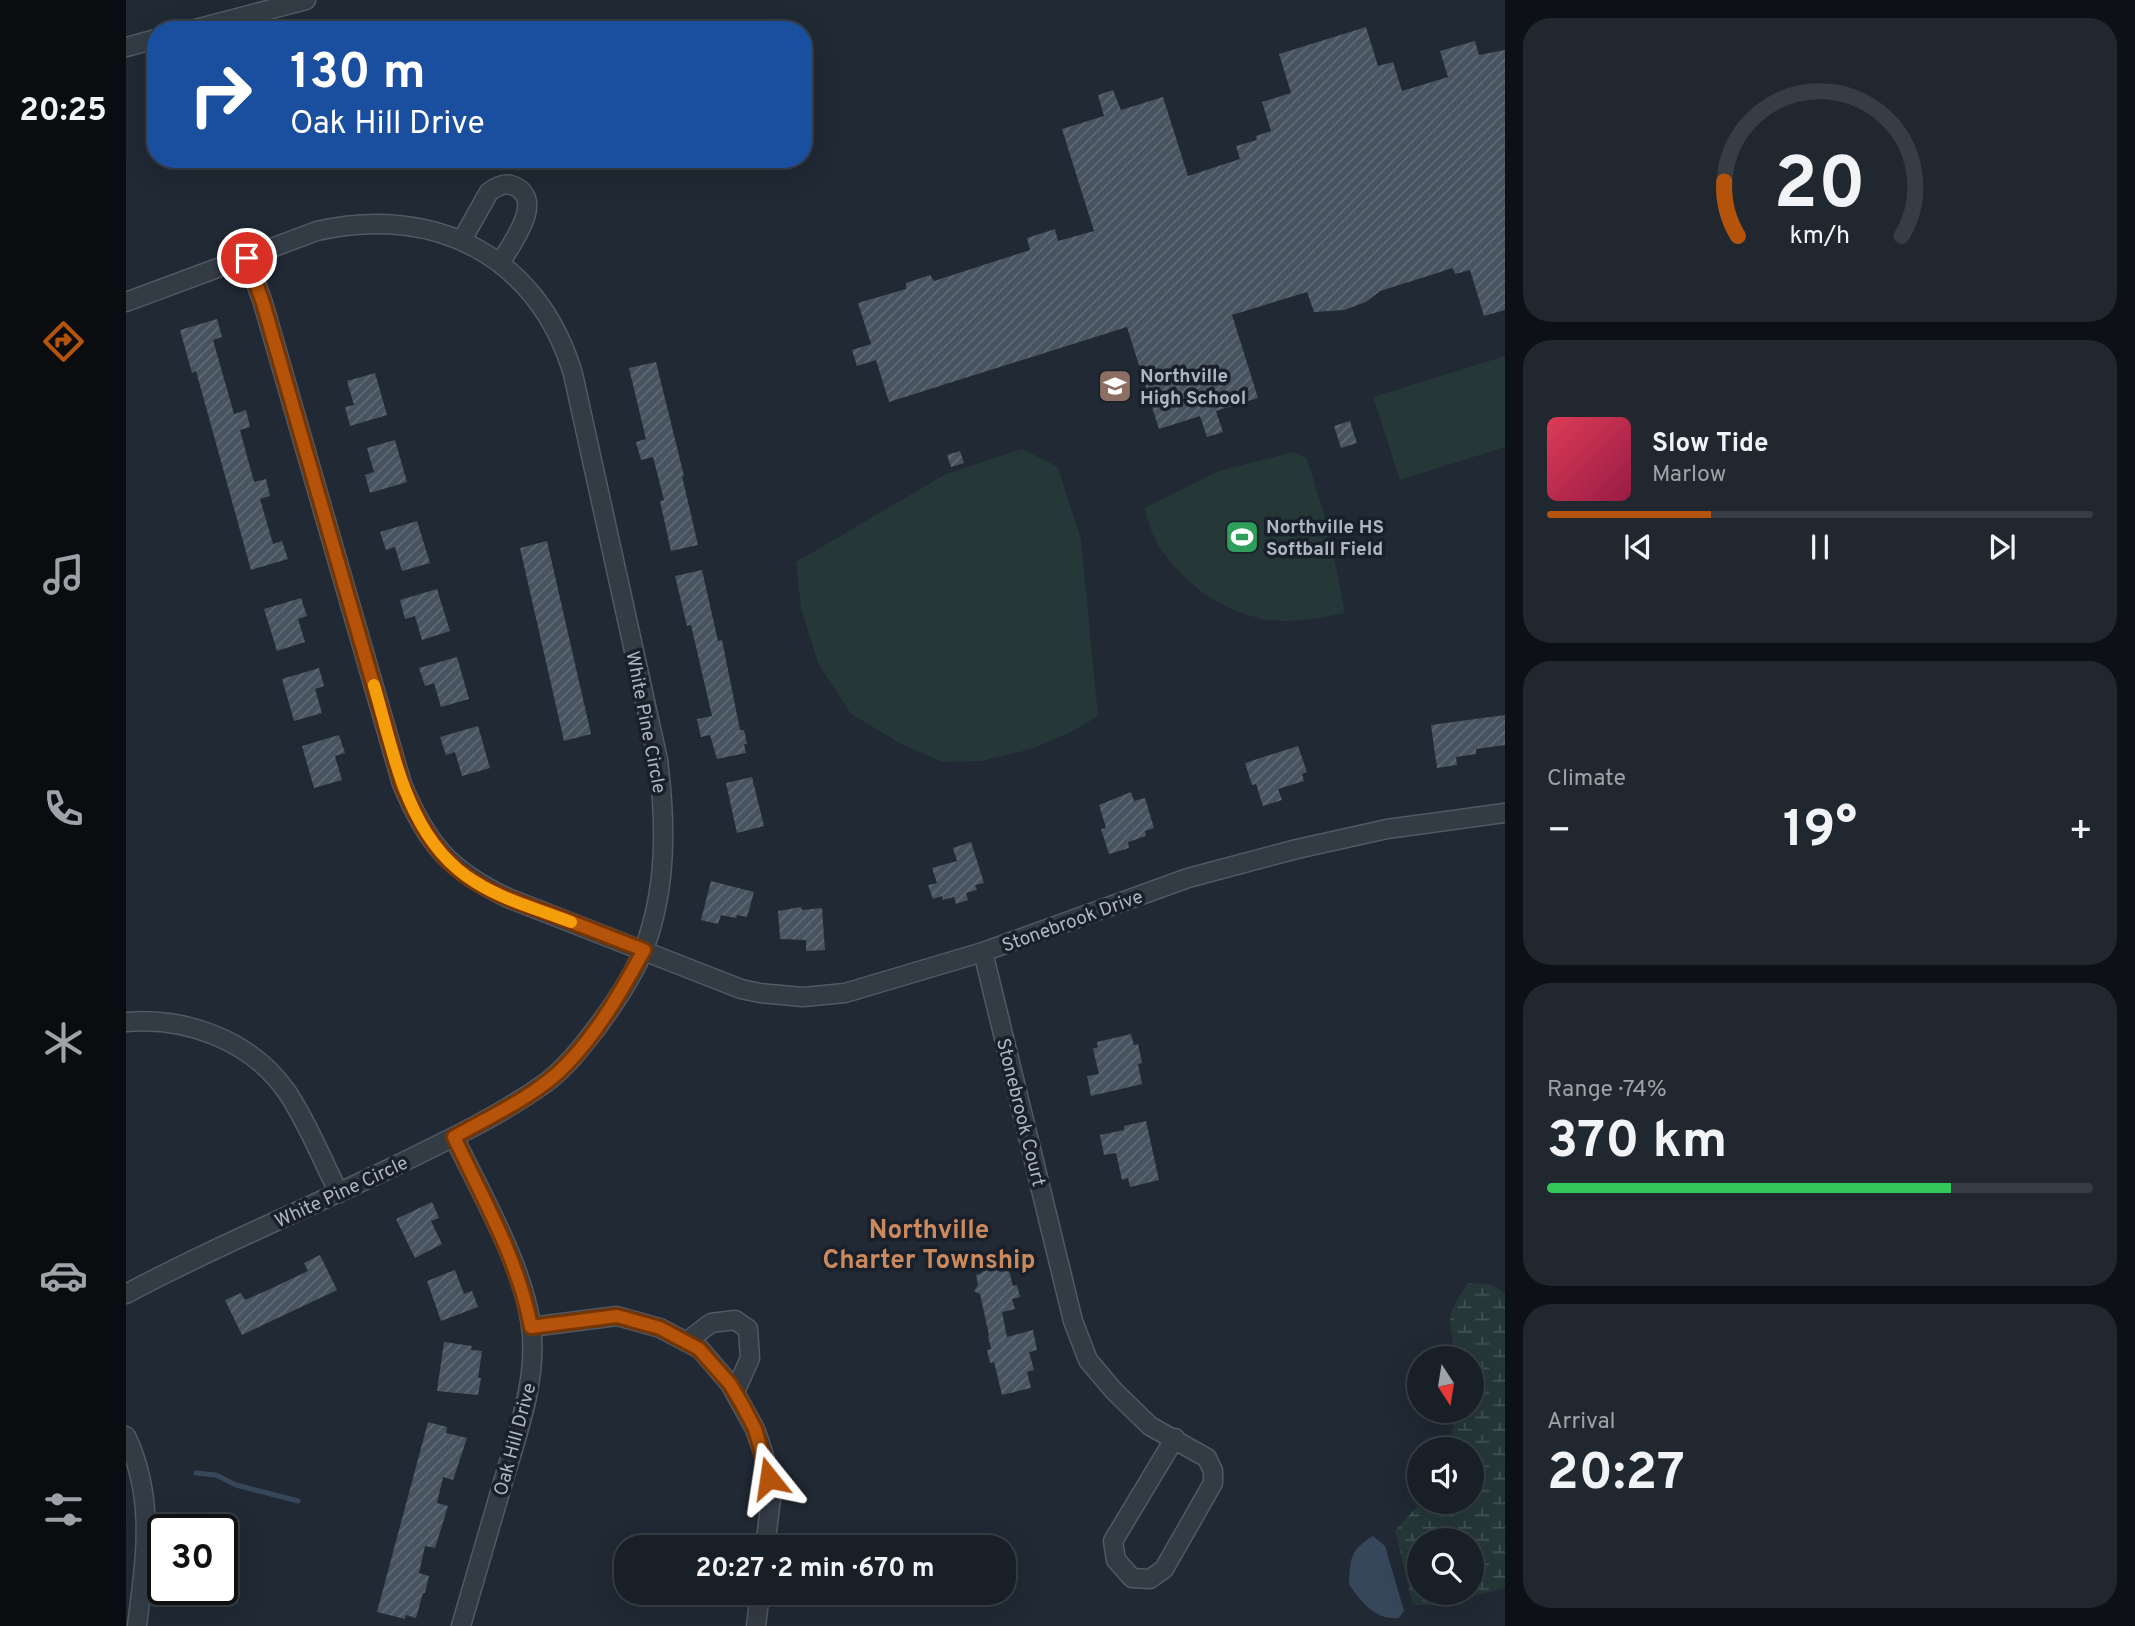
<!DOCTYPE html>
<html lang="en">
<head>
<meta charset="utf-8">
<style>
  body { margin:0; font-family:Overpass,sans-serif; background:#21272f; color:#f1f3f6; height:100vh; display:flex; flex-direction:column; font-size:26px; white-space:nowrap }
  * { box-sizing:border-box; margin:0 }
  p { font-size:23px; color:#9fa2a7 }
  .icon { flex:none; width:38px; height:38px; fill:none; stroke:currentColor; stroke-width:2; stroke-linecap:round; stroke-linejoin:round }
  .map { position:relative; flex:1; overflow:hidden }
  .sheet { display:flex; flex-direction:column; gap:18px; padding:18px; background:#0d1115; width:630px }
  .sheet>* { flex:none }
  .guide { position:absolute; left:21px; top:21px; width:665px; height:147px; border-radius:28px; box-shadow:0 7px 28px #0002,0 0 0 2px #363d44; background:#1a4fa0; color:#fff; overflow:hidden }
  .needle { width:46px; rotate:168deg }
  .controls { position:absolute; left:1281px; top:1346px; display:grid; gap:14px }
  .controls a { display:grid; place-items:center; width:77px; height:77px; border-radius:50%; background:#181f27; box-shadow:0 7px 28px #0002,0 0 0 2px #363d44; font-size:35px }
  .speed { position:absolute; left:21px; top:1514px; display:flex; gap:14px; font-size:35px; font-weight:700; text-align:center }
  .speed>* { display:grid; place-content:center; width:91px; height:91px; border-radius:50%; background:#181f27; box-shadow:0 7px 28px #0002,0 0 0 2px #363d44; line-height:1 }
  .speed .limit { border:4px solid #111; border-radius:10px; background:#fff; color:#111 }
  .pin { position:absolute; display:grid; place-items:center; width:60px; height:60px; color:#fff; margin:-30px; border:4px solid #fff; border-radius:50%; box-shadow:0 2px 7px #0007 }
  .me { position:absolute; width:77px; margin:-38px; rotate:345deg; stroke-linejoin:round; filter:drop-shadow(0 0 5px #0008) }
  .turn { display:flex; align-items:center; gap:24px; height:147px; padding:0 28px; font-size:32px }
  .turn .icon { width:91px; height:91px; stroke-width:2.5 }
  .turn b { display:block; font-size:49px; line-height:60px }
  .big { font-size:52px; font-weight:700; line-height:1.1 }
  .sheet .widget { flex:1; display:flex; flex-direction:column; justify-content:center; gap:10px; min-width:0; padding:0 24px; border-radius:28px; background:#21272f }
  .sheet .dial { align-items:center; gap:0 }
  .dial svg { height:182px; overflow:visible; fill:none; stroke:#363d44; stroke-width:7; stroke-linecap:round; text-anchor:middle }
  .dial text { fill:#f1f3f6; stroke:none }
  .song { display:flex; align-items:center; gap:21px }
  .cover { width:84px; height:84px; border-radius:10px; background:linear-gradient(135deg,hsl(350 70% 55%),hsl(340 70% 35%)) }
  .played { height:7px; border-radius:4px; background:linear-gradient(90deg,#b45309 30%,#363d44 30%) }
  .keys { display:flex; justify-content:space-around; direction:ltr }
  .heat { display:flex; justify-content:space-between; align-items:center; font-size:38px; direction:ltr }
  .charge { height:10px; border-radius:5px; background:linear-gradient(90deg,#34c759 74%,#363d44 0) }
  .trip { position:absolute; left:488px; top:1535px; width:402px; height:70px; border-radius:28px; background:#181f27; box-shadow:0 7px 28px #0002,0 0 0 2px #363d44; font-weight:700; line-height:70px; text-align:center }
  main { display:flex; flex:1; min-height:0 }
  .menu { display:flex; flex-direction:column; width:126px; justify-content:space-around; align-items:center; background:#0a0c10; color:#9fa2a7 }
  .menu .icon { width:49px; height:49px }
  .menu .active { color:#b45309 }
  .menu b { font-size:32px; color:#f1f3f6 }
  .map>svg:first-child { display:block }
</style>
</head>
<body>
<main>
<nav class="menu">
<b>20:25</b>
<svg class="icon active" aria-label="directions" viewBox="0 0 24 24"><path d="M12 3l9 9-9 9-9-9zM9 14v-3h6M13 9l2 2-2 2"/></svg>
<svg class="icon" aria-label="music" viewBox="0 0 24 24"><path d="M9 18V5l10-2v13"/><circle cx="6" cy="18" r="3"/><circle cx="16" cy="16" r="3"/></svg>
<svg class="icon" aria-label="phone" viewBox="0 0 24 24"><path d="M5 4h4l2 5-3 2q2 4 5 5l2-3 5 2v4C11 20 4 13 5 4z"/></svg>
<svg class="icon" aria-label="climate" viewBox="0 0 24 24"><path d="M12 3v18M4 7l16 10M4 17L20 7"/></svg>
<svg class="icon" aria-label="car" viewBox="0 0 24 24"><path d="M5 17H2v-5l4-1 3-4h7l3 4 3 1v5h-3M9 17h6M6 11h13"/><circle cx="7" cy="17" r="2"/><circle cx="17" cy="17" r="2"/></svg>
<svg class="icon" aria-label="filters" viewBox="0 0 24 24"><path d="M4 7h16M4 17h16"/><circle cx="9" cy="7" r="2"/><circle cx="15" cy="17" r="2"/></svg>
</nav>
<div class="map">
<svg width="1379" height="1626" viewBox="0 0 1379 1626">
  <defs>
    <pattern id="wetland-marsh" width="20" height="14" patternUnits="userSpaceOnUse" patternTransform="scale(1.75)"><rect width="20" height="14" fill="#253737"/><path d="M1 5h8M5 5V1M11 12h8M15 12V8" fill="none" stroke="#425252"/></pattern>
    <pattern id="building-hatch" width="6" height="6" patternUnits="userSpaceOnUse" patternTransform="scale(1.75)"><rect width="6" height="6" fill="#485360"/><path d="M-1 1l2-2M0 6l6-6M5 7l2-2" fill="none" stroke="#606a75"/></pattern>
  </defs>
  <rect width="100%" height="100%" fill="#202934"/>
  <!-- wetland -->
  <path fill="url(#wetland-marsh)" fill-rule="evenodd" d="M1342 1283 1364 1284 1379 1293V1588L1312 1605H1287L1269 1531 1295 1502H1346V1449H1322L1331 1411 1346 1410V1358H1331C1322 1320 1319 1316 1342 1283ZM1293 1540H1346V1592H1293Z"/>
  <!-- garden -->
  <path fill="#253737" d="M1379 356V447L1274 480 1247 397Z
    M896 449 932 467 955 540 972 716 947 731 906 749 856 761 817 762 777 745 725 714 693 665 675 609 670 562 818 475Z
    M1168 452 1181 458 1203 531 1219 613C1199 617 1179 621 1160 621 1107 621 1058 587 1031 543 1025 533 1022 519 1018 508L1093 471Z"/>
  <!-- water -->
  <path fill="#36475c" d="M1247 1536 1259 1546 1278 1611 1273 1618C1250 1621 1235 1602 1223 1584 1224 1559 1224 1550 1247 1536Z"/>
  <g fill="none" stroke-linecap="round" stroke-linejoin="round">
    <!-- stream -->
    <path stroke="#36475c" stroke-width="5" d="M70 1473 90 1475 110 1485 172 1501"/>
  </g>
  <!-- building -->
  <path fill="url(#building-hatch)" d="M1240 27 1252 66 1267 62 1276 91 1322 77 1314 51 1349 41 1353 55 1379 50V310L1358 316 1344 270 1329 274 1327 268 1254 291 1240 302 1218 310 1188 312 1181 292 1106 315 1132 398 1090 411 1097 432 1081 437 1074 416 1033 429 1001 327 763 402 750 360 731 366 726 350 745 344 732 303 780 289V283L804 275 808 281 904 250 901 238 929 229 932 241 968 231 936 129 978 116 972 95 987 90 995 110 1037 97 1062 176 1114 159 1110 146 1131 140 1130 136 1145 131 1136 102 1165 93 1153 54Z
    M91 319 96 337 87 340 108 414 120 410 124 427 114 430 128 482 140 479 144 496 134 499 147 544 156 541 162 559 125 570 70 371 66 373 54 330Z
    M530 362 558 476H556L572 545 545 551 534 501 538 500 527 457 515 460 510 442 520 439 503 368Z
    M249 373 261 415 224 426 219 407 228 405 221 381Z
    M1224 421 1231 443 1215 448 1208 426Z
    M269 440 281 482 244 493 239 475 248 472 241 448Z
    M834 451 838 463 825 467 821 455Z
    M291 521 304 563 276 571 269 547 260 550 254 532Z
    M421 541 465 734 438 741 394 548Z
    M576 570 592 641 596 640 614 730H618L621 744H618L620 753 591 759 584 735 575 737 571 719 586 716 565 625 561 626 549 576Z
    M311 589 324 631 296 640 289 616 279 619 274 600Z
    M175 598 181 616 172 619 179 642 151 651 138 609Z
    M331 657 343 699 315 707 308 683 299 686 293 668Z
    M193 668 198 686 189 689 196 713 168 721 156 679Z
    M1379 715V745L1350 749V754L1330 757 1331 765 1311 768 1305 725Z
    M352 726 364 768 336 776 329 752 320 755 314 737Z
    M213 735 219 753 209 756 216 780 188 788 176 746Z
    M1172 746 1181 772 1176 774 1178 781 1152 789 1156 800 1137 806 1130 784 1126 785 1119 763Z
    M626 777 638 826 611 833 600 783Z
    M1005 792 1008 801 1019 798 1028 828 1019 831 1020 836 1002 842 1003 848 983 854 975 829 980 828 973 805Z
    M845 842 858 883 849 885 851 890 840 893 842 900 830 904 828 897 817 900 816 896 807 899 802 885 811 883 806 868 831 861 827 848Z
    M585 881 628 892 621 917 611 915 610 918 595 915 592 924 575 920Z
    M675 907 676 910 696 908 699 950 680 951V940L654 939 652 911Z
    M1005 1034 1008 1045 1012 1044 1016 1063 1012 1064 1016 1084 965 1096 961 1076 973 1074 967 1049 972 1047 971 1042Z
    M1020 1121 1033 1180 1004 1187 1002 1178 996 1180 990 1153 978 1155 974 1135 998 1130V1126Z
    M306 1202 313 1218 305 1221 316 1244 289 1258 270 1219Z
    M878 1252 887 1286 891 1285 894 1297 886 1299 889 1309 876 1312 881 1337 907 1330 911 1350 903 1352 908 1370 901 1372 905 1388 876 1395 868 1362 864 1363 861 1350 865 1349 862 1336 863 1335 854 1294 848 1291 852 1285 850 1275 856 1273 852 1258Z
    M194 1255 211 1290 116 1335 99 1300 115 1293 119 1300 142 1290 182 1271 178 1263Z
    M329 1270 338 1294 346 1291 352 1307 315 1321 301 1281Z
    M318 1342 346 1346 345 1350 356 1351 352 1378H355L352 1395 311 1391Z
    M302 1422 321 1427 320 1433 341 1438 327 1480 317 1477 311 1503 322 1506 309 1548 299 1546 293 1573 303 1576 299 1593H297L290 1618 280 1615 279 1619 251 1612Z"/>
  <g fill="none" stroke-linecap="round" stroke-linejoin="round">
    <!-- minor casing -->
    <g stroke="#515963" stroke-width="21">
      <path id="minor" d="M66 30 180 0
        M0 47 30 39
        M336 240 363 192C370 187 379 182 388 186 420 200 385 244 375 262
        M121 258 137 303 276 784C301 844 323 870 382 898L615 989 634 993 677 997 719 993 857 952 1062 878 1171 849 1261 829 1379 813
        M0 302 191 231C309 204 412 256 447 374L532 760C540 823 541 889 518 949 507 976 489 1003 472 1026 456 1047 439 1069 418 1084 373 1116 322 1140 273 1164 183 1208 89 1246 0 1294
        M857 952 947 1321 962 1360 988 1391 1024 1426 1081 1458 1087 1471V1483L1038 1569 1024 1579 1006 1578 990 1560 987 1541 1049 1438
        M0 1022C60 1017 125 1040 161 1092 182 1123 196 1160 213 1193
        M328 1137C355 1194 396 1263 405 1325 412 1379 392 1431 377 1482 363 1530 349 1578 335 1626
        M405 1327 491 1316 534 1328 574 1349 604 1384 629 1429 637 1452 643 1478 645 1499 639 1547
        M560 1342 585 1323 609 1320 622 1329 624 1358 609 1392
        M0 1436C30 1500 19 1559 11 1626
        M630 1626 634 1592"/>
    </g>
    <!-- minor -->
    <use href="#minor" stroke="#333b45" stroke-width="18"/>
  </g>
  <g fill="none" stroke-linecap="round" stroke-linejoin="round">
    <!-- route casing -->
    <g stroke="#753606" stroke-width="18">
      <path id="route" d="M121 258 137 303 276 784C290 816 304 846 331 869 357 891 391 902 422 913 454 925 486 938 518 950 496 990 473 1031 440 1065 410 1096 365 1116 328 1137 357 1199 392 1259 405 1327L491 1316 534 1328 573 1349 604 1384 617 1406 629 1429 643 1478"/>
    </g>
    <!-- route -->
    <use href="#route" stroke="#b45309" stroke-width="12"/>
    <!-- slow -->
    <path stroke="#f59e0b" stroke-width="12" d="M248 685C269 757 282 842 351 883 380 901 414 910 445 922"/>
  </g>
  <!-- icons -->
  <defs>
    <g id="school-square" transform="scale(1.75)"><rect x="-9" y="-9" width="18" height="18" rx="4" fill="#8d6e63" stroke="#192029"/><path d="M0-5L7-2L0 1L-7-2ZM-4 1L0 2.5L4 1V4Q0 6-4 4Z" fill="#fff"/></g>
    <g id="stadium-square" transform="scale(1.75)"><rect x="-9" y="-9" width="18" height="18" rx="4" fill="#2e9e5b" stroke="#192029"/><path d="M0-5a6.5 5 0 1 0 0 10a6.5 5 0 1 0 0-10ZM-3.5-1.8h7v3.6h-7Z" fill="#fff"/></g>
  </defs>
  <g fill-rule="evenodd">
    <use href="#school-square" x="989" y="386"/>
    <use href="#stadium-square" x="1116" y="537"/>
  </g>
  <g text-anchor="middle" stroke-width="7" stroke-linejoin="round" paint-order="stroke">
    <!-- poi labels -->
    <g font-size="19" font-weight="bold" fill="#adb6c2" stroke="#192029" text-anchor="start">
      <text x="1014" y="382">Northville<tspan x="1014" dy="22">High School</tspan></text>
      <text x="1140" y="533">Northville HS<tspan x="1140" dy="22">Softball Field</tspan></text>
    </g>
    <!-- street labels -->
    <g font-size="19" fill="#adb6c2" stroke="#192029">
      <text transform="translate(521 722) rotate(79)" y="7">White Pine Circle</text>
      <text transform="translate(946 920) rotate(-20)" y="7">Stonebrook Drive</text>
      <text transform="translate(896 1112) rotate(76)" y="7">Stonebrook Court</text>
      <text transform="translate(215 1191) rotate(-25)" y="7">White Pine Circle</text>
      <text transform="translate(388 1439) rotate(-75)" y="7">Oak Hill Drive</text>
    </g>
    <!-- district labels -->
    <g font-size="26" font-weight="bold" fill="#cb8a5e" stroke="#192029">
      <text x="803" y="1238">Northville<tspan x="803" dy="30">Charter Township</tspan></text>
    </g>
  </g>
</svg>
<div class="controls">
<a><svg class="needle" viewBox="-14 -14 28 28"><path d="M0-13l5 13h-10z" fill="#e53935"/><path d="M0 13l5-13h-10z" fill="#9fa2a7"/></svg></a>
<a><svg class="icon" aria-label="sound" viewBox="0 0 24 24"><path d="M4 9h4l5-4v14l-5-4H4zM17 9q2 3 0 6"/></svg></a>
<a><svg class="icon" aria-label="search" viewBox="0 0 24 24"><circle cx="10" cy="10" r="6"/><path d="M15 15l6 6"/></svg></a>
</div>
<div class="speed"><div class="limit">30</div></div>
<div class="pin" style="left:121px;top:258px;background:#d93025"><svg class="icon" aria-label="arrive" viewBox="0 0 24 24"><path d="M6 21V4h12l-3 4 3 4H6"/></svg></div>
<svg class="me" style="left:643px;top:1478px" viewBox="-20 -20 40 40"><path d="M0-17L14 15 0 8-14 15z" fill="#b45309" stroke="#fff" stroke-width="4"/></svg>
<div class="trip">20:27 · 2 min · 670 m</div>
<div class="guide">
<div class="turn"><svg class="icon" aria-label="right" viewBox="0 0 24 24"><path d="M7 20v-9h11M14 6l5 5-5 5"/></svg><div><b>130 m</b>Oak Hill Drive</div></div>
</div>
</div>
<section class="sheet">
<div class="widget dial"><svg viewBox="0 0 100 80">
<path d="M14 69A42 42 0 1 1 86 69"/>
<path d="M14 69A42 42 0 0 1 8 45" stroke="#b45309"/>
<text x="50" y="56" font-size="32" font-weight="700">20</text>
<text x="50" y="72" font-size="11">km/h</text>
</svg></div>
<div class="widget">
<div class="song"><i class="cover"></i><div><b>Slow Tide</b><p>Marlow</p></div></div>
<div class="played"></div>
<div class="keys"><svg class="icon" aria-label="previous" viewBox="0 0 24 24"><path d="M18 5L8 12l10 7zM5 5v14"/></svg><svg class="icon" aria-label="pause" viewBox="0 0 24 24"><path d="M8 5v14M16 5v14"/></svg><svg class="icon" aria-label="next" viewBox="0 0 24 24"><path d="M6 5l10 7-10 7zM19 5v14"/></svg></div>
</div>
<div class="widget"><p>Climate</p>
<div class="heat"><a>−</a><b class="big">19°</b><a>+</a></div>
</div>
<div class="widget"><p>Range · 74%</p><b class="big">370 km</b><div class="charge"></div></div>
<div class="widget"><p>Arrival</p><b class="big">20:27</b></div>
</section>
</main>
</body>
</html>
